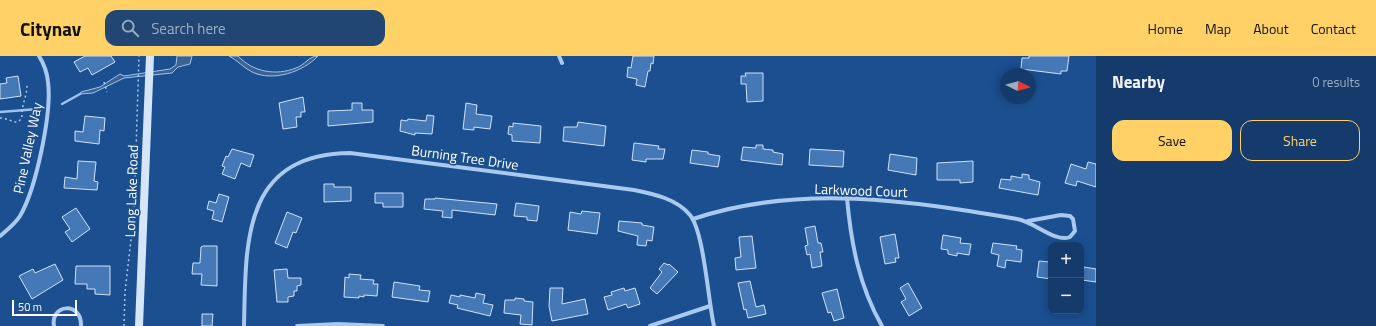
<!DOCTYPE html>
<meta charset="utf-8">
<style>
:root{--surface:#143b6b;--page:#214673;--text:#f1f3f6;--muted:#9dadc1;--line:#33557e;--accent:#ffd166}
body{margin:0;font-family:"Titillium Web",sans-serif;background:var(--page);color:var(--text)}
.controls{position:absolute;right:12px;bottom:12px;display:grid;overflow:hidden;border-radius:8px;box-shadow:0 2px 10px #0003}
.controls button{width:36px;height:36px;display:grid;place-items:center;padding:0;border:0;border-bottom:1px solid var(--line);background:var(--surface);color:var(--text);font:20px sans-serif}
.compass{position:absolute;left:1000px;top:12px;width:36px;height:36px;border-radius:50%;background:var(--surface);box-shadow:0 2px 10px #0003;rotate:95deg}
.scale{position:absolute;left:12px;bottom:10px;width:65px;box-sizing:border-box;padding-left:4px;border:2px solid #fff;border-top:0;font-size:11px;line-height:14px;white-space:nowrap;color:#fff;-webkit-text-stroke:3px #1b4f8f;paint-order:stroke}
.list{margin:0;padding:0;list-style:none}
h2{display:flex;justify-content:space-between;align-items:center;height:52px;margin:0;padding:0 16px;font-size:17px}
h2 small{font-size:13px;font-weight:400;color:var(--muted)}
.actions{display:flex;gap:8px;padding:12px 16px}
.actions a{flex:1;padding:9px 0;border:1px solid var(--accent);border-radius:12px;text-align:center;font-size:14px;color:var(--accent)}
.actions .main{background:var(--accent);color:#111}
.icon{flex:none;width:22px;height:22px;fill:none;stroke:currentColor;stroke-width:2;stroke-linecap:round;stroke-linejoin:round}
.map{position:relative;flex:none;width:1096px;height:270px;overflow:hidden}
header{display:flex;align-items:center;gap:24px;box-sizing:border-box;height:56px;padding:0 20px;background:var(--accent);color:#111}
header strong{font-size:19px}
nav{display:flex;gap:22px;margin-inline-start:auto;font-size:14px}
.search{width:280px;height:36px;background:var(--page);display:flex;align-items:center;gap:10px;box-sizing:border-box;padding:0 14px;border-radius:12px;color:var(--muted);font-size:15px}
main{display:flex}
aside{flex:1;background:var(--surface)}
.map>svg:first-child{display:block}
.water{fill:#3c6290;stroke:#9cc4f0}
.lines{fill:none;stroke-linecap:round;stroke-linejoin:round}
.stream{stroke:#9cc4f0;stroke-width:2.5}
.building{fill:#4478b7;stroke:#cfe3fa}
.path{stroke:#a9c9ee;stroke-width:1.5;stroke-dasharray:2 3;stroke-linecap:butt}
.street{stroke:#a9c9ee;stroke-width:4}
.secondary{stroke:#d6e6fa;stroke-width:8}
.labels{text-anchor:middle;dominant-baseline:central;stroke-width:3;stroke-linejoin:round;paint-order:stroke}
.street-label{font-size:14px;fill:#fff;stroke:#1b4f8f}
</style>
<header>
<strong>Citynav</strong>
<div class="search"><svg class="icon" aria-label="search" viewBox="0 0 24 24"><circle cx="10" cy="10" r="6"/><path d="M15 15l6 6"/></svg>Search here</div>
<nav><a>Home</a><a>Map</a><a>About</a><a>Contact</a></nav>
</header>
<main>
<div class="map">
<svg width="1096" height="270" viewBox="0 0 1096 270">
<rect width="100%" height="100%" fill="#1b4f8f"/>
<g class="water">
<path d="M 177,0 L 192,0 L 190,8 L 178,11 L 172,17 L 124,22 L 93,37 L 80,38 L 81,36 L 100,31 L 120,18 L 124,20 L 170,13 L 176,9 Z"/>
<path d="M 229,0 L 238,0 C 253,16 276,20 296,12 C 305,9 309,0 318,0 C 303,16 273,26 252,16 C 244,12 237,4 229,0 Z"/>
</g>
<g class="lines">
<g class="stream">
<path d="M 62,48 L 80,38"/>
<path d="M 0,56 L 38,53"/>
</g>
</g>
<g class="building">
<path d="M 85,0 L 111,0 L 115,6 L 92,19 L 88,12 L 80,16 L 74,6 Z"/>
<path d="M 633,0 L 654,0 L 653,8 L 651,7 L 650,15 L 648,15 L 645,31 L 636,29 L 637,23 L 627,21 L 628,11 L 631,12 Z"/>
<path d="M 1029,0 L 1069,0 L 1067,15 L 1061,15 L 1061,18 L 1021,13 L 1022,2 L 1029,2 Z"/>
<path d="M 745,17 L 763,17 L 763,45 L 747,46 L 746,28 L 741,28 L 741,20 L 746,20 Z"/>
<path d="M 18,20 L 21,40 L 0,43 L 0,28 L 7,27 L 6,22 Z"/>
<path d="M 303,41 L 305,56 L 301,56 L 301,61 L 296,61 L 297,71 L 283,73 L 279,47 Z"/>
<path d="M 352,47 L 362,47 L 362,54 L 373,54 L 373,66 L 328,70 L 328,55 L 352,54 Z"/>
<path d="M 466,47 L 477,49 L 476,58 L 492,60 L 490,73 L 474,71 L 474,74 L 463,73 Z"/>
<path d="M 427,59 L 434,60 L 432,78 L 415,77 L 415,79 L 400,75 L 401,64 L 407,65 L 408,63 L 426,65 Z"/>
<path d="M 85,60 L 105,62 L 104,75 L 100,74 L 99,88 L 75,85 L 75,75 L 83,76 Z"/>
<path d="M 578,66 L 606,70 L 604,90 L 563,85 L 564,71 L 577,71 Z"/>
<path d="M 513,67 L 541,70 L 540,87 L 512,85 L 512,79 L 508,78 L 509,70 L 513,71 Z"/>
<path d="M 634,87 L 659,90 L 658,93 L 665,93 L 663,103 L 646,103 L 646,106 L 632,104 Z"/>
<path d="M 756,89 L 763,89 L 763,93 L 773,94 L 773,96 L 783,98 L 782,109 L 741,104 L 743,91 L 756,92 Z"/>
<path d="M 232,93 L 254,99 L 250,111 L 241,107 L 235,123 L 222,118 L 225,111 L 222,110 L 226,100 L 228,101 Z"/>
<path d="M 810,93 L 844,95 L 843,111 L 809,109 Z"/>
<path d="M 692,94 L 708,96 L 708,98 L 720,100 L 718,111 L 690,107 Z"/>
<path d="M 890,98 L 917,102 L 916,119 L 888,114 Z"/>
<path d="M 78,105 L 96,106 L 94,125 L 98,126 L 97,134 L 64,132 L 65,121 L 77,123 Z"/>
<path d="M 973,105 L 973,126 L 960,127 L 960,124 L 937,124 L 937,107 Z"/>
<path d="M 1088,106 L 1096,108 L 1096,131 L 1077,125 L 1076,130 L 1065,127 L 1071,108 L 1086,113 Z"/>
<path d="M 1022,118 L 1029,119 L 1029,123 L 1040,126 L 1038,139 L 999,132 L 1001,123 L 1011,124 L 1011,120 L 1022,122 Z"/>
<path d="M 324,128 L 334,128 L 334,131 L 351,131 L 351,145 L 324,146 Z"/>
<path d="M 375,137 L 403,137 L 403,151 L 383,151 L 383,147 L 375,147 Z"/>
<path d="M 219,138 L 229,141 L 222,166 L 212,163 L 214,155 L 207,153 L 209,145 L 216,147 Z"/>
<path d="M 435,142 L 497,148 L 495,159 L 452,154 L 452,162 L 442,161 L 443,155 L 424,153 L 425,143 L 435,143 Z"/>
<path d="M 516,147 L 539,150 L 537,165 L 527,164 L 527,161 L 514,160 Z"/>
<path d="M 76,152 L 90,173 L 72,186 L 65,176 L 70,173 L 62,161 Z"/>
<path d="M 582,155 L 600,157 L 597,178 L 568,174 L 570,156 L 581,158 Z"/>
<path d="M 287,156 L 302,162 L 296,177 L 293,176 L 287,192 L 275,187 Z"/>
<path d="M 619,165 L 642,167 L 642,169 L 654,171 L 652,185 L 647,184 L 646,190 L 637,189 L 638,180 L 618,175 Z"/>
<path d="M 815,170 L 818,187 L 821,187 L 823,196 L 820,196 L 822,210 L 812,212 L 810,198 L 807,199 L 805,190 L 808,189 L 805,172 Z"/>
<path d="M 895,178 L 899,202 L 895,202 L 896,206 L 885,208 L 880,181 Z"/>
<path d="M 943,179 L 961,182 L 960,187 L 971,188 L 969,199 L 957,197 L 957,200 L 948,198 L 948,194 L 941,193 Z"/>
<path d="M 752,180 L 756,212 L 736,214 L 735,202 L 741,201 L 739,181 Z"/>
<path d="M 993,187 L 1017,190 L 1016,193 L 1022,194 L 1021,206 L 1006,204 L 1005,212 L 997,210 L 999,199 L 991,197 Z"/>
<path d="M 203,190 L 217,190 L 217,230 L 201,229 L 202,218 L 192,218 L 193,207 L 200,207 L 201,191 Z"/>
<path d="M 1039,205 L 1050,206 L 1051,223 L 1037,221 Z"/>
<path d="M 664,207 L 668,209 L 669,208 L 678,216 L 657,238 L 650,232 L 662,216 L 659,213 Z"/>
<path d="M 55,208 L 63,224 L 32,243 L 19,220 L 33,213 L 35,217 Z"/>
<path d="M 76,210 L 110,210 L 110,239 L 95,238 L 95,233 L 87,233 L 87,228 L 75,228 Z"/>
<path d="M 1084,211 L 1096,213 L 1096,226 L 1082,224 Z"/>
<path d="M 287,213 L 288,222 L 301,222 L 301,229 L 297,230 L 297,235 L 294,235 L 294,240 L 288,241 L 288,246 L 277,246 L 274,214 Z"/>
<path d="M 349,218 L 361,219 L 360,223 L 374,224 L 373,228 L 378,228 L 377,240 L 364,239 L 364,241 L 359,240 L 359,242 L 344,241 L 345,221 L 349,222 Z"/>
<path d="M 750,225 L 756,251 L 764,249 L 766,258 L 748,262 L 746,253 L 744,254 L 738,227 Z"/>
<path d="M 394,226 L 420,230 L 419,234 L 430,235 L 428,246 L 392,241 Z"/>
<path d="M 908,227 L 922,252 L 909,260 L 901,246 L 906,243 L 900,232 Z"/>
<path d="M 550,232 L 563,232 L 562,248 L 585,243 L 588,258 L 552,265 L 549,250 Z"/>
<path d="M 624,232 L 625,235 L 635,232 L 640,248 L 628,252 L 626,248 L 608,254 L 604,241 L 612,239 L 611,236 Z"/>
<path d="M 837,233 L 844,262 L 834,265 L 831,256 L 828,257 L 822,237 Z"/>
<path d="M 476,237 L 485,239 L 483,247 L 493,249 L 490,260 L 457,252 L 458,249 L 449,247 L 451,239 L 460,241 L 460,239 L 475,242 Z"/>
<path d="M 515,242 L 524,243 L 524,245 L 533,246 L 532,269 L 520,268 L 521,259 L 504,257 L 505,244 L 515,244 Z"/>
<path d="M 202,258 L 213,258 L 212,270 L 202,270 Z"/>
</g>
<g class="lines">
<g class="path">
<path d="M 104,26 L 107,36"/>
<path d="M 0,62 C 7,62 11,66 18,66 L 22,62 C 21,49 27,41 27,29"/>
<path d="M 124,270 L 125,236 L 134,157 L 139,0"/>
</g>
<g class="street">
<path d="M 559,0 L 562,7"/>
<path d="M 847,142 C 851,187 859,230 882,270"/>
<path d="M 693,163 C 800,127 910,145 1017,163 C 1035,166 1055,187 1070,181 L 1075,175 L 1073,163 L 1070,160 L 1061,159 L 1028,165"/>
<path d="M 0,180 C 7,174 15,168 20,160 C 36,133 52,57 48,26 C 47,16 44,8 39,0"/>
<path d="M 54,270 C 50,248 82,245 81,270"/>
<path d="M 244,270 C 246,189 241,98 350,97 L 634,134 C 654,138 677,143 690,159 C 704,176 708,244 714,270"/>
<path d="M 297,270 L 338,268 L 383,270"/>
<path d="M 650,270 L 710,250"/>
</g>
<path class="secondary" d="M 139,270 L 150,0"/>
</g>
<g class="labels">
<g class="street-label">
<text transform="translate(27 92) rotate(-78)">Pine Valley Way</text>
<text transform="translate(465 101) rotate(8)">Burning Tree Drive</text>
<text transform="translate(861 134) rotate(2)">Larkwood Court</text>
<text transform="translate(131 135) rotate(-88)">Long Lake Road</text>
</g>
</g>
</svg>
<div class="controls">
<button>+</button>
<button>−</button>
</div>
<svg class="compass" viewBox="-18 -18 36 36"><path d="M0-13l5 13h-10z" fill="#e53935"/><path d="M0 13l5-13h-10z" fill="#9dadc1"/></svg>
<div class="scale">50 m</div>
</div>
<aside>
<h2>Nearby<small>0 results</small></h2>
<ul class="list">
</ul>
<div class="actions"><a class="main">Save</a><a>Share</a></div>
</aside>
</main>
